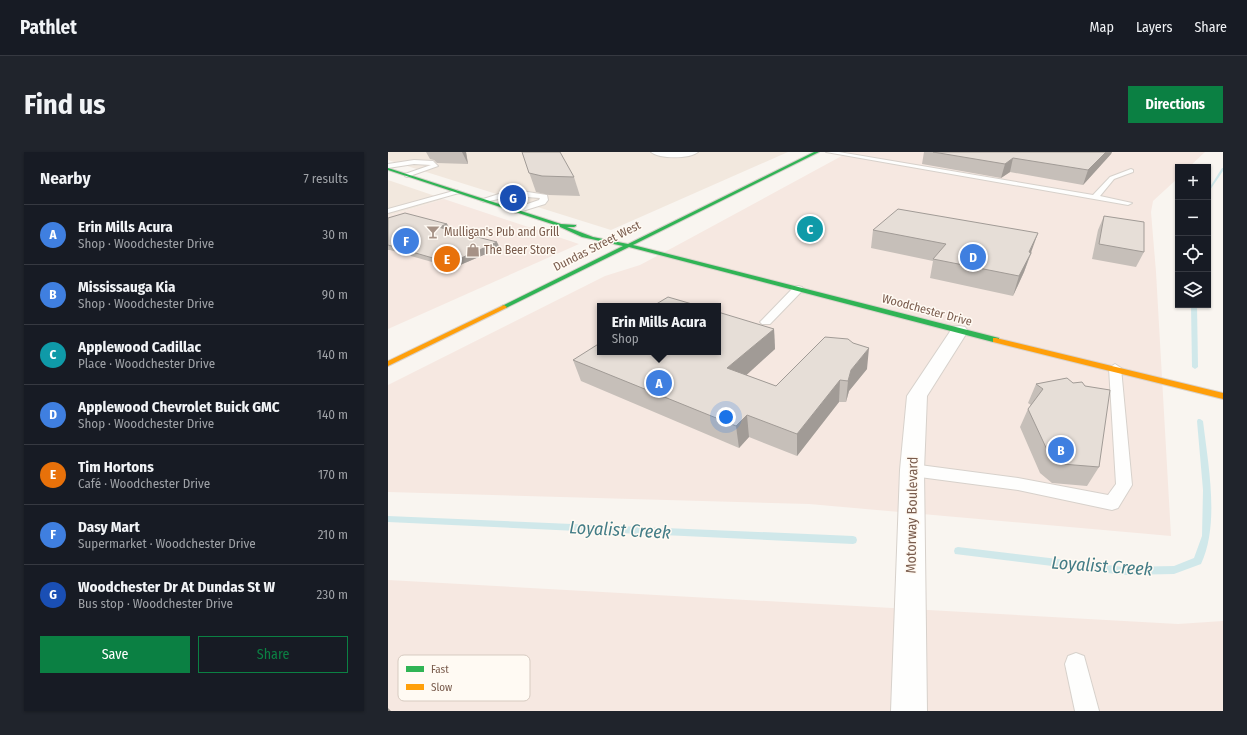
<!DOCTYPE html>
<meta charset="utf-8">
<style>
:root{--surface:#171b24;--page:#20242c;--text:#f1f3f6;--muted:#9ea1a6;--line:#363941;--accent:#0b8043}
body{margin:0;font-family:"Fira Sans Condensed",sans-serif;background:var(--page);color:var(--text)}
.controls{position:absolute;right:12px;top:12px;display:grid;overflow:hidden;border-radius:0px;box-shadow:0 1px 3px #0004}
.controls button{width:36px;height:36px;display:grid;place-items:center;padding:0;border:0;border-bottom:1px solid var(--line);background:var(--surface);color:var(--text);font:20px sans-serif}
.you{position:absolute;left:338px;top:265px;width:14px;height:14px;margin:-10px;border:3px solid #fff;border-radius:50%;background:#1a73e8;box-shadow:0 0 0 6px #1a73e833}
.badge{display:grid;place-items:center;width:26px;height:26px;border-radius:50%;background:var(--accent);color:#fff;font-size:13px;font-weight:700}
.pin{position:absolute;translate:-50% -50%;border:2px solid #fff;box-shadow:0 1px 4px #0006}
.popup{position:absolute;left:209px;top:151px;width:124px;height:52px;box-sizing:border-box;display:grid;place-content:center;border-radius:0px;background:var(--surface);filter:drop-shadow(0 1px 3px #0005);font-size:13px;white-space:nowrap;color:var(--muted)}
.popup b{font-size:15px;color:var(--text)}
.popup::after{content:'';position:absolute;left:50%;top:100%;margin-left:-8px;border:8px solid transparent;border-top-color:var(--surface)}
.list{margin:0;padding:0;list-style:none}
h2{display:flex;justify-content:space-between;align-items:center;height:52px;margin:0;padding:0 16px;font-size:17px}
h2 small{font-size:13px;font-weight:400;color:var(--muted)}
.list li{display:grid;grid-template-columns:26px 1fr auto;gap:12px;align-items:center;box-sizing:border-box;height:60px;padding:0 16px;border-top:1px solid var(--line)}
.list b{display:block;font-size:15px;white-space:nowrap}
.list p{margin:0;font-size:13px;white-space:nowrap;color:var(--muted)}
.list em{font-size:13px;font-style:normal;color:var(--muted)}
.actions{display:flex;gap:8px;padding:12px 16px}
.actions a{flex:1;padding:9px 0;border:1px solid var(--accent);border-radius:0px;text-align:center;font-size:14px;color:var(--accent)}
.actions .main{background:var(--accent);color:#fff}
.icon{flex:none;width:22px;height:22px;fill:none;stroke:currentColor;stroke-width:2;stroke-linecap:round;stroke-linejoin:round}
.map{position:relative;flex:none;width:835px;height:559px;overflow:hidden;border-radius:0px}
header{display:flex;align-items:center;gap:24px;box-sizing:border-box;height:56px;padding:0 20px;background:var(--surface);border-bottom:1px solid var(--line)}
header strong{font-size:19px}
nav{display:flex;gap:22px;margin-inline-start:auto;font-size:14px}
.intro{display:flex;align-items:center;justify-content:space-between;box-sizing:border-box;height:96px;padding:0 24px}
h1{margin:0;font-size:28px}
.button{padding:10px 18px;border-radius:0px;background:var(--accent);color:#fff;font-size:14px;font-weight:700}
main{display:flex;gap:24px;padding:0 24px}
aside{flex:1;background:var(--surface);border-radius:0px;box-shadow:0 1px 3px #0004}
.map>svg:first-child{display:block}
.residential{fill:#f2e8de}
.commercial{fill:#f6e8e1;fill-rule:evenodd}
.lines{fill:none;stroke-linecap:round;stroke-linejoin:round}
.stream{fill:#d0e8ea;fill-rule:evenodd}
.lane-casing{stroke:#d7d1cb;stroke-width:2}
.street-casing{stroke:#d7d1cb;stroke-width:2}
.fast-casing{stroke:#d9d2cb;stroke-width:2}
.slow-casing{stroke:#d9d2cb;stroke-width:2}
.lane{fill:#fefefd;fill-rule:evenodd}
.street{fill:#fefefd;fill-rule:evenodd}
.fast{fill:#30b455;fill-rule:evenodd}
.slow{fill:#ff9f0a;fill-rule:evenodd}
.wall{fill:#c6bfb9}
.shaded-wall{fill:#a19b96}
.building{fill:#e6ded7;stroke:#a19b96}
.labels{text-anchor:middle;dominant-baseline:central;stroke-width:3;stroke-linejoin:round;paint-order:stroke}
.far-poi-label{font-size:12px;fill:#7a5c4d;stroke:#fffaf3;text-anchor:start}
.far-street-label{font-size:12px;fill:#7a5c4d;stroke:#fffaf3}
.street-label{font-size:14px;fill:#7a5c4d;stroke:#fffaf3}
.near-water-label{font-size:18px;font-style:italic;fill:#437c86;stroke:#fffaf3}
.key{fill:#fffaf3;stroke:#d7cbc1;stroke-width:1}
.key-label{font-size:11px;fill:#7a5c4d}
</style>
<header>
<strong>Pathlet</strong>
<nav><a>Map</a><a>Layers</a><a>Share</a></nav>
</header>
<div class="intro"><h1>Find us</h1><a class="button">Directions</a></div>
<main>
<aside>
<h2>Nearby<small>7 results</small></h2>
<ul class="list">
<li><span class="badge" style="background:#3f7fe0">A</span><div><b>Erin Mills Acura</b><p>Shop · Woodchester Drive</p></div><em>30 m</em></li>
<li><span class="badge" style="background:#3f7fe0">B</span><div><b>Mississauga Kia</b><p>Shop · Woodchester Drive</p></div><em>90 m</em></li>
<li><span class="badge" style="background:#0f9aa8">C</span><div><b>Applewood Cadillac</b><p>Place · Woodchester Drive</p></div><em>140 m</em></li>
<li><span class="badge" style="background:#3f7fe0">D</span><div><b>Applewood Chevrolet Buick GMC</b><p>Shop · Woodchester Drive</p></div><em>140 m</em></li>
<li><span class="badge" style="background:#e8710a">E</span><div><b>Tim Hortons</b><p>Café · Woodchester Drive</p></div><em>170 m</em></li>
<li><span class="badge" style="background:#3f7fe0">F</span><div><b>Dasy Mart</b><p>Supermarket · Woodchester Drive</p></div><em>210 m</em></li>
<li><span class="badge" style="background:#1a4fb4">G</span><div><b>Woodchester Dr At Dundas St W</b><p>Bus stop · Woodchester Drive</p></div><em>230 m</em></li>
</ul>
<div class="actions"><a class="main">Save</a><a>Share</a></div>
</aside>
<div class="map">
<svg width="835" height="559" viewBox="0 0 835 559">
<rect width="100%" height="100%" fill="#f9f5f0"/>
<g class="residential">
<path d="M 0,0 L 400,0 L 223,78 L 0,8 Z"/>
<path d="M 0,28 L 56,47 L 0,64 Z"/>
</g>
<g class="commercial">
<path d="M 461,0 L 817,0 L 801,15 L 790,15 L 790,26 L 765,49 L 763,60 L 768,120 L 783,384 L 421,352 L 0,340 L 0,233 L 217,124 L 252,113 L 286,95 ZM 212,154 L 330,154 L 330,200 L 212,200 Z"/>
<path d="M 56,47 L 191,92 L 0,177 L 0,64 Z"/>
<path d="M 0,428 L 790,472 L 835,469 L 835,559 L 0,559 Z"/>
</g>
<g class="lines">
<g class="stream">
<path d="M 834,16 L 835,16 L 835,19 L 820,41 L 820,38 Z"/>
<path d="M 803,153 L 809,153 L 810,215 L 807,217 L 804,215 Z"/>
<path d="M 810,267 L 812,267 L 815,269 C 820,312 832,372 813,412 L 786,422 L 736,423 L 567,402 L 566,399 L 567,396 L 570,395 L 736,415 L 786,414 L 806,406 L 814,384 L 815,338 L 809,269 Z"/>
<path d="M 0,364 L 465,384 L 468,385 L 469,388 L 468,391 L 465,392 L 0,370 Z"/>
</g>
<g class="lane-casing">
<g id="lane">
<path d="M 438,0 L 451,0 L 705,43 L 722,25 L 743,17 L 745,18 L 745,20 L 726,27 L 712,44 L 744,51 L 740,53 Z"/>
<path d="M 26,8 L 45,9 L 50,14 L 19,25 L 17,24 L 17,22 L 43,13 L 26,12 L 0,16 L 0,12 Z"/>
<path d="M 69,38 L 72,40 L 71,41 L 0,61 L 0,57 Z"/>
<path d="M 133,39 L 159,43 L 160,48 L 157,52 L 128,61 L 124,59 L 125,57 L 151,48 L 152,46 L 126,44 L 96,50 L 92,48 L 111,42 Z"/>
<path d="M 410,134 L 414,135 L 415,137 L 414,139 L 382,172 L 374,172 L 372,170 L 374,168 L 406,135 Z"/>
<path d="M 727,212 L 733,216 L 744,333 L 730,356 L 724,358 L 630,338 L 524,324 L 518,322 L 516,318 L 518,314 L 524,312 L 630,326 L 720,343 L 728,332 L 721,216 Z"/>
<path d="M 688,501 L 696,504 L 711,559 L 687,559 L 677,512 L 680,504 Z"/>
</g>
</g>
<g class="street-casing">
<g id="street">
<path d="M 263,0 L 310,0 C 302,7 271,7 263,0 Z"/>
<path d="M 571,174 L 577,175 L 580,179 L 539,244 L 536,318 L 539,559 L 503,559 L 512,318 L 519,244 L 565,175 Z"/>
</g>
</g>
<g class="fast-casing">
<path id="fast" d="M 426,0 L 431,0 L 245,93 L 611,186 L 611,190 L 605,190 L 241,95 L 118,156 L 114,156 L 114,154 L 235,94 L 194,85 L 170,74 L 0,18 L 0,16 L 173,72 L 188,73 L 188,74 L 186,75 L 179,75 L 205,85 L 240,92 Z"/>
</g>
<g class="slow-casing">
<g id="slow">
<path d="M 116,153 L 119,155 L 118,156 L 0,214 L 0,209 Z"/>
<path d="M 605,186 L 608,186 L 835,241 L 835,247 L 605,190 Z"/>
</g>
</g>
<use href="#lane" class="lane"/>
<use href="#street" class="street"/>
<use href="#fast" class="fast"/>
<use href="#slow" class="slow"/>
</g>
<g class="wall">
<path d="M 38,0 L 78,0 L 80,12 L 49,11 L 46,8 L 42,7 Z"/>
<path d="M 134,0 L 186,25 L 192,44 L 161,43 L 148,40 Z"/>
<path d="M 536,0 L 724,0 L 723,2 L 695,33 L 622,20 L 613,26 L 534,12 Z"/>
<path d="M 716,64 L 756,100 L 748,115 L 704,107 L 710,78 Z"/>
<path d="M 0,66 L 59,72 L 62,77 L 60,78 L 112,96 L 65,116 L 2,98 L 0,98 Z"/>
<path d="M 485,78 L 644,100 L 641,107 L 636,120 L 625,144 L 542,126 L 545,109 L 483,96 Z"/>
<path d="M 386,177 L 387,197 L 358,223 L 388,234 L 479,217 L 461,239 L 458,250 L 451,250 L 409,304 L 361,285 L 351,296 L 193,229 L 185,208 Z"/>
<path d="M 679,226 L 711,315 L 699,334 L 664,331 L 652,321 L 632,275 L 640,257 L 643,253 L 640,251 L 648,232 Z"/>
</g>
<g class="shaded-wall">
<path d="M 74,0 L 78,0 L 80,12 Z"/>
<path d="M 718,0 L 724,0 L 723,2 L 695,33 L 700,18 Z"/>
<path d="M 625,6 L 622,20 L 613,26 L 617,12 Z"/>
<path d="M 59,72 L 62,77 L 53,81 L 50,75 Z"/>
<path d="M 650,81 L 636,120 L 625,144 L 631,124 L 641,100 Z"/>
<path d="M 109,90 L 112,96 L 65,116 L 62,111 Z"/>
<path d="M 386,177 L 387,197 L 342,238 L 339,216 Z"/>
<path d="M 481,196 L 479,217 L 461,239 L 458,250 L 460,229 L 463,218 Z"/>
<path d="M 452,228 L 451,250 L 409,304 L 409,282 Z"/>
<path d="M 359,263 L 361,285 L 351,296 L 348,274 Z"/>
<path d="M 0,556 L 3,559 L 0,559 Z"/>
</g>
<g class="building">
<path d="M 134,0 L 172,0 L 186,25 L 154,24 L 141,21 Z"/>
<path d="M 545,0 L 718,0 L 700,18 L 625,6 L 617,12 Z"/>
<path d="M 510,57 L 650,81 L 641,100 L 643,101 L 631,124 L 545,107 L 558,92 L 485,78 Z"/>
<path d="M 17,61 L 59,72 L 50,75 L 109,90 L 62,111 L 0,93 L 0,66 Z"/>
<path d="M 716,64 L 756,70 L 756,100 L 711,92 Z"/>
<path d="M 280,145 L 311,154 L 265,154 Z"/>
<path d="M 330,160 L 386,177 L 339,216 L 388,234 L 437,185 L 460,187 L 465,191 L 481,196 L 463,218 L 460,229 L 452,228 L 409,282 L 359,263 L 348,274 L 185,208 L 212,191 L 212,200 L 330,200 Z"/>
<path d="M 679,226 L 685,231 L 694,230 L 697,234 L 722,238 L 711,315 L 674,312 L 661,302 L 640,257 L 655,237 L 648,232 Z"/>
</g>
<defs>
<g id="bar-bare" transform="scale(1.08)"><path d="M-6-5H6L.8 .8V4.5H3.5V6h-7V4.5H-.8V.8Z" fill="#a69286" stroke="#fffaf3" stroke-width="2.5" paint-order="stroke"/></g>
<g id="shop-bare" transform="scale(1.08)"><path d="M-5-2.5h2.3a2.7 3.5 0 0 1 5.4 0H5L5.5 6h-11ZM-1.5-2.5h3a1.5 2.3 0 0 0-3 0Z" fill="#a69286" stroke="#fffaf3" stroke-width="2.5" paint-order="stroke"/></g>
</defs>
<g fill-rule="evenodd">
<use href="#bar-bare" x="45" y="80"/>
<use href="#shop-bare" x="85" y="98"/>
</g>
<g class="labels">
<g class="far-poi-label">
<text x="56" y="80">Mulligan's Pub and Grill</text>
<text x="96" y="98">The Beer Store</text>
</g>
<g class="far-street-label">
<text transform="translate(209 94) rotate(-27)">Dundas Street West</text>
<text transform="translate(539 158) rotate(15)">Woodchester Drive</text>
</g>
<g class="street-label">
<text transform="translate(524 363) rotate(-89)">Motorway Boulevard</text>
</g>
<g class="near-water-label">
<text transform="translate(232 378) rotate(3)">Loyalist Creek</text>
<text transform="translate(714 414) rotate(4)">Loyalist Creek</text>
</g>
</g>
<rect x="10" y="503" width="132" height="46" rx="6" class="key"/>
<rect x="18" y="514" width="18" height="6" fill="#30b455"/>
<rect x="18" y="532" width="18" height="6" fill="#ff9f0a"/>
<g class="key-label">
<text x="43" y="521">Fast</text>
<text x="43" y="539">Slow</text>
</g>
</svg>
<div class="controls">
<button>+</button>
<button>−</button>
<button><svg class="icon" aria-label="locate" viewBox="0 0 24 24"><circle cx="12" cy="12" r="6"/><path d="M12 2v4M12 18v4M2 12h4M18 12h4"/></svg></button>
<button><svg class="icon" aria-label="layers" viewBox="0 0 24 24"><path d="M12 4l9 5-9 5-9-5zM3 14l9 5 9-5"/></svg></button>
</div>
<div class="you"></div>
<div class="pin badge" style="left:271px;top:231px;background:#3f7fe0">A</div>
<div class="popup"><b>Erin Mills Acura</b>Shop</div>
<div class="pin badge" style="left:673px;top:298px;background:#3f7fe0">B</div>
<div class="pin badge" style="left:422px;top:77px;background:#0f9aa8">C</div>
<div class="pin badge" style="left:585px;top:105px;background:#3f7fe0">D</div>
<div class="pin badge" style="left:59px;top:107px;background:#e8710a">E</div>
<div class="pin badge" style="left:18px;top:89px;background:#3f7fe0">F</div>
<div class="pin badge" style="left:125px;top:46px;background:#1a4fb4">G</div>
</div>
</main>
